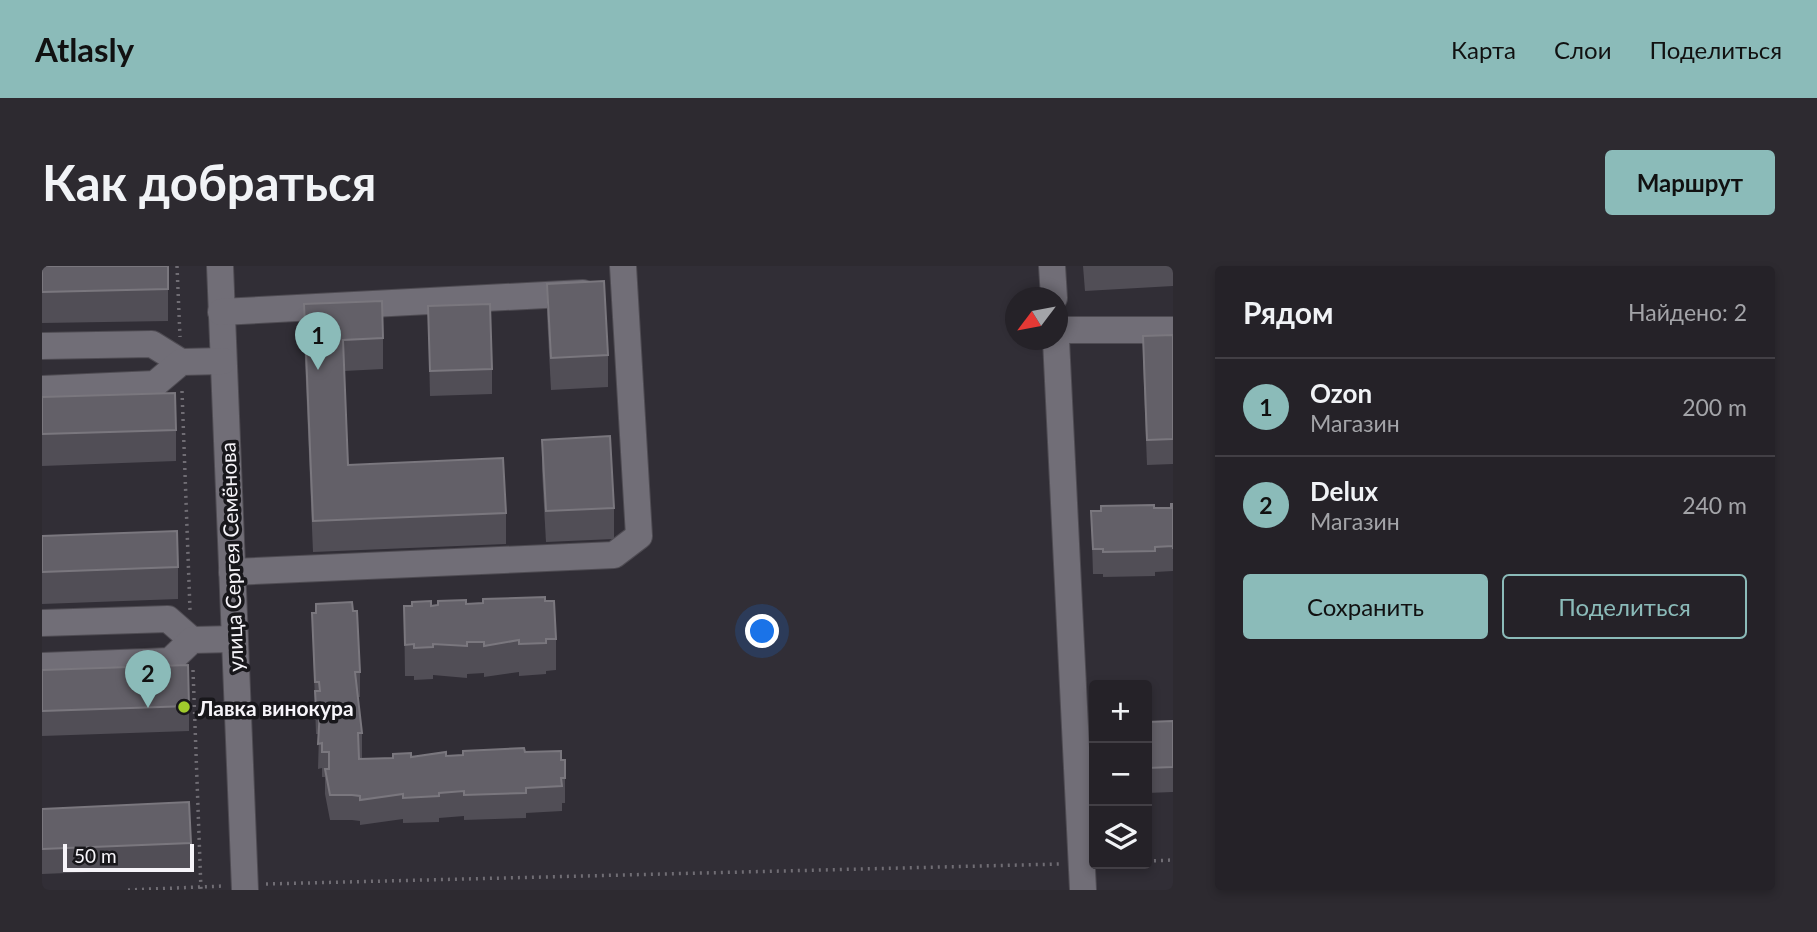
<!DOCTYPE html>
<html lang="ru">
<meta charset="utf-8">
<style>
:root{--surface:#252228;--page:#2d2a30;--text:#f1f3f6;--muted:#a3a4a8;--line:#423f45;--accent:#8bbbb9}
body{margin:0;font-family:Lato,sans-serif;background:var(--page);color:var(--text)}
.controls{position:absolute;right:21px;bottom:21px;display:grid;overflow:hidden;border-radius:7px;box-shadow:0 4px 10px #0003}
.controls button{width:63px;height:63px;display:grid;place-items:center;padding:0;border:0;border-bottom:2px solid var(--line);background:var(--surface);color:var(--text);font:35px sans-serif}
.compass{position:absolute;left:963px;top:21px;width:63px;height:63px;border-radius:50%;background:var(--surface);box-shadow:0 4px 10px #0003;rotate:238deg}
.scale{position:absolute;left:21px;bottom:18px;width:131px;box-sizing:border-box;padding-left:7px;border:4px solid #f6f4f9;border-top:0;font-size:19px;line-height:24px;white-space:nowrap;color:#f6f4f9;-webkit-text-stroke:5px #18171b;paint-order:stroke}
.you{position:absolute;left:721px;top:366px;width:24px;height:24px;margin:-18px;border:5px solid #fff;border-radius:50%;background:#1a73e8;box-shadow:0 0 0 10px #1a73e833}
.badge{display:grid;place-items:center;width:46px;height:46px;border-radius:50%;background:var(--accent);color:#111;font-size:23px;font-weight:700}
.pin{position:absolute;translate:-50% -58px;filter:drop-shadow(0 2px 4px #0008)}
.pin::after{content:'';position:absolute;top:37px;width:24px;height:21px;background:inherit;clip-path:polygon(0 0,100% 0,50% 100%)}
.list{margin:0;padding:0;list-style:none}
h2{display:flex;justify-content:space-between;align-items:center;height:91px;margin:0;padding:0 28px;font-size:30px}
h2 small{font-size:23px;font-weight:400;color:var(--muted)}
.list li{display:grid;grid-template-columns:46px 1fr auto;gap:21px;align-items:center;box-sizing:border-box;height:98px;padding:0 28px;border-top:2px solid var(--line)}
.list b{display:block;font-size:26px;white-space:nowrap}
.list p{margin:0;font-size:23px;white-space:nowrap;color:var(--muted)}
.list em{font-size:23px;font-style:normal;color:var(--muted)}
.actions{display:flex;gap:14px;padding:21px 28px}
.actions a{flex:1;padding:16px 0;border:2px solid var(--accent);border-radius:7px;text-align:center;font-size:24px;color:var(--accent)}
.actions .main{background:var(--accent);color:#111}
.icon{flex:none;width:38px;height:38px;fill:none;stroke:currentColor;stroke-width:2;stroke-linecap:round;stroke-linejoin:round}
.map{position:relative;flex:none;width:1131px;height:624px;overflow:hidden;border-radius:7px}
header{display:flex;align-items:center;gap:42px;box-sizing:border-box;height:98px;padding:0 35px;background:var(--accent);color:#111}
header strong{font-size:33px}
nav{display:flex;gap:38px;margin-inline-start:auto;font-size:24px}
.intro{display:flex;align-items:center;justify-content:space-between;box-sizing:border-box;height:168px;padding:0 42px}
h1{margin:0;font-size:49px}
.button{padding:18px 32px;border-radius:7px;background:var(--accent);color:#111;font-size:24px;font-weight:700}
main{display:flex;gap:42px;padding:0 42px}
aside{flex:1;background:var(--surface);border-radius:7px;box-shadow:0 4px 10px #0003}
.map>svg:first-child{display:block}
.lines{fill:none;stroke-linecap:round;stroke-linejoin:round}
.minor-casing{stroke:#4e4b52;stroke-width:28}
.path{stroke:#706d74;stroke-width:3.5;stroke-dasharray:2 5;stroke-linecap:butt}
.minor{stroke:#716e77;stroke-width:26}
.wall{fill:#514e56}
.building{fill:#636068;stroke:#7a777e;stroke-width:2}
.poi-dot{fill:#a0ca2c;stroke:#18171b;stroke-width:2.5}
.labels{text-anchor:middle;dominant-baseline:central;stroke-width:7;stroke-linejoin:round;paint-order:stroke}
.street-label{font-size:21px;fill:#f6f4f9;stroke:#18171b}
.poi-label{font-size:21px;font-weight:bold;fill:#f6f4f9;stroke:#18171b;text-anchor:start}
</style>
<header>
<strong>Atlasly</strong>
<nav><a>Карта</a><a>Слои</a><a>Поделиться</a></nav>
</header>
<div class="intro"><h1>Как добраться</h1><a class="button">Маршрут</a></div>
<main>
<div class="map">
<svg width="1131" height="624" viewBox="0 0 1131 624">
<rect width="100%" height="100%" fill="#312e36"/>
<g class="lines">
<g class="minor-casing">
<g id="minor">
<path d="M 178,0 L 203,624"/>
<path d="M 1010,0 L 1012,32"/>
<path d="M 179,46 L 541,27"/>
<path d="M 1015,64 L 1131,64"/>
<path d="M 1014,74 L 1041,624"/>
<path d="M 0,80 L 110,78 L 139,96"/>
<path d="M 0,123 L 113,118 L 139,96 L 181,95"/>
<path d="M 190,306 L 572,289 L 597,270 L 581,0"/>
<path d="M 0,357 L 126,353 L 150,374"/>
<path d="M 0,400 L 128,395 L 150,374 L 192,373"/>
</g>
</g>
<g class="path">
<path d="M 135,0 L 138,71"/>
<path d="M 140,125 L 148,344"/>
<path d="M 151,404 L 159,624"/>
<path d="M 1105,595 L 1131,594"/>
<path d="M 224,618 L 1018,598"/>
<path d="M 86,624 L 181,620"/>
</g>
<use href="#minor" class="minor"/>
</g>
<g class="wall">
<path d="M 0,0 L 126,0 L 126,55 L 0,57 Z"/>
<path d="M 1041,0 L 1131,0 L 1131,20 L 1043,25 Z"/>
<path d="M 505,18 L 566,89 L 566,121 L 509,124 L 505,49 Z"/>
<path d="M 262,38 L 341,72 L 341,103 L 302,105 L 306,199 L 464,247 L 464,278 L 271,286 L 262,70 Z"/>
<path d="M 386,40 L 450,103 L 450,128 L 388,130 Z"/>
<path d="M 1131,69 L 1131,198 L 1105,199 L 1101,95 L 1101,70 Z"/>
<path d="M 0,131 L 134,164 L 134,195 L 0,200 Z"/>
<path d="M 500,174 L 572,242 L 572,273 L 504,276 L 500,205 Z"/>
<path d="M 1131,238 L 1131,308 L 1131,305 L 1113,306 L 1113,310 L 1061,311 L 1061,308 L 1051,308 L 1049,245 L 1129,242 Z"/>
<path d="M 0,270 L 136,301 L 136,333 L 0,338 Z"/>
<path d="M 503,335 L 514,373 L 514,404 L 504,405 L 504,408 L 477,410 L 477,406 L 442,411 L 442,407 L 425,408 L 425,412 L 391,409 L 391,413 L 372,414 L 372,410 L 363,410 L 362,340 Z"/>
<path d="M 270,347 L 318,406 L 318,431 L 316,431 L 320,467 L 320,492 L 317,492 L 317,493 L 483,486 L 519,494 L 523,512 L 523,537 L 520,537 L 520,545 L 484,547 L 484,552 L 422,554 L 422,550 L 397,552 L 397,556 L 361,557 L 361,553 L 318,559 L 318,555 L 310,554 L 288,554 L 283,528 L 283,511 L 280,511 L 280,502 L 276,503 L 277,468 L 274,468 Z"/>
<path d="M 0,404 L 147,440 L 147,465 L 0,470 Z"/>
<path d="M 1131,455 L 1131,526 L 1105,527 L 1105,456 Z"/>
<path d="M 1049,463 L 1052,463 L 1052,525 L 1051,525 Z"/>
<path d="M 0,543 L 149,577 L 149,602 L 0,608 Z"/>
</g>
<g class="building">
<path d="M 0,0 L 126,0 L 126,23 L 0,26 Z"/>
<path d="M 562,15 L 566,89 L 509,92 L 505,18 Z"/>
<path d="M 340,35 L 341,72 L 301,74 L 306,199 L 461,192 L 464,247 L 271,255 L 262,38 Z"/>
<path d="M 448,38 L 450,103 L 388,105 L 386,40 Z"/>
<path d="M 1131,69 L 1131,173 L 1105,174 L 1101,70 Z"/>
<path d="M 133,127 L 134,164 L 0,168 L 0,131 Z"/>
<path d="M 568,170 L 572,242 L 504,245 L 500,174 Z"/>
<path d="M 1129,238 L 1131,238 L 1131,283 L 1131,280 L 1113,281 L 1113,285 L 1061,286 L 1061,283 L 1051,283 L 1049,245 L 1059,245 L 1059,240 L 1112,239 L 1112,242 L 1129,242 Z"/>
<path d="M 135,265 L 136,301 L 0,306 L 0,270 Z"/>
<path d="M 503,331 L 503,335 L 512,335 L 514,373 L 504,373 L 504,377 L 477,378 L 477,374 L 442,380 L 442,376 L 425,376 L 425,380 L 391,378 L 391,381 L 372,382 L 372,378 L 363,379 L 362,340 L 370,340 L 370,336 L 389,335 L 389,340 L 396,339 L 396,335 L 424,334 L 424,338 L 441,337 L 441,333 Z"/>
<path d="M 310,336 L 311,345 L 315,345 L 318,406 L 313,406 L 320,467 L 316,467 L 317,493 L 351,492 L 351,488 L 369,487 L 369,491 L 404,486 L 404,490 L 421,489 L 421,485 L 482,482 L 483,486 L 519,485 L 519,494 L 523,494 L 523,512 L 519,512 L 520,520 L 484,522 L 484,527 L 422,529 L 422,525 L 397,527 L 397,530 L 361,532 L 361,528 L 318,534 L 318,530 L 310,529 L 288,529 L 283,503 L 287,503 L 287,486 L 280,486 L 280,477 L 276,478 L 278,443 L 274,443 L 273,425 L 278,425 L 277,416 L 273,416 L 270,347 L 274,347 L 274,338 Z"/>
<path d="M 146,399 L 147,440 L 0,445 L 0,404 Z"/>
<path d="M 1131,455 L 1131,501 L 1105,502 L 1105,456 Z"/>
<path d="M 1049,463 L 1052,463 L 1052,500 L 1051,500 Z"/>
<path d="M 147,536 L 149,577 L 0,583 L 0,543 Z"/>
</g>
<circle class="poi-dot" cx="142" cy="441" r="7"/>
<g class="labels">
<g class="street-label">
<text transform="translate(189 291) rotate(-92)">улица Сергея Семёнова</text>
</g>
<g class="poi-label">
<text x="156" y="441">Лавка винокура</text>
</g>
</g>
</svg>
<div class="controls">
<button>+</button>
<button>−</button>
<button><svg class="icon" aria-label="layers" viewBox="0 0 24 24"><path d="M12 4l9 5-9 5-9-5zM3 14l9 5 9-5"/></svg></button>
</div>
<svg class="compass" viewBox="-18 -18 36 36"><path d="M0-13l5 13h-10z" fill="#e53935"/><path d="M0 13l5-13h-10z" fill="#a3a4a8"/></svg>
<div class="scale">50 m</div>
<div class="you"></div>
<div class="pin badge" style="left:276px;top:104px">1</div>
<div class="pin badge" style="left:106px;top:442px">2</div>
</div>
<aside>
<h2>Рядом<small>Найдено: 2</small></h2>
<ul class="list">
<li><span class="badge">1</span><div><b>Ozon</b><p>Магазин</p></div><em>200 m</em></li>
<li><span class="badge">2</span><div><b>Delux</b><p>Магазин</p></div><em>240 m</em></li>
</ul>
<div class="actions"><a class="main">Сохранить</a><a>Поделиться</a></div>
</aside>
</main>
